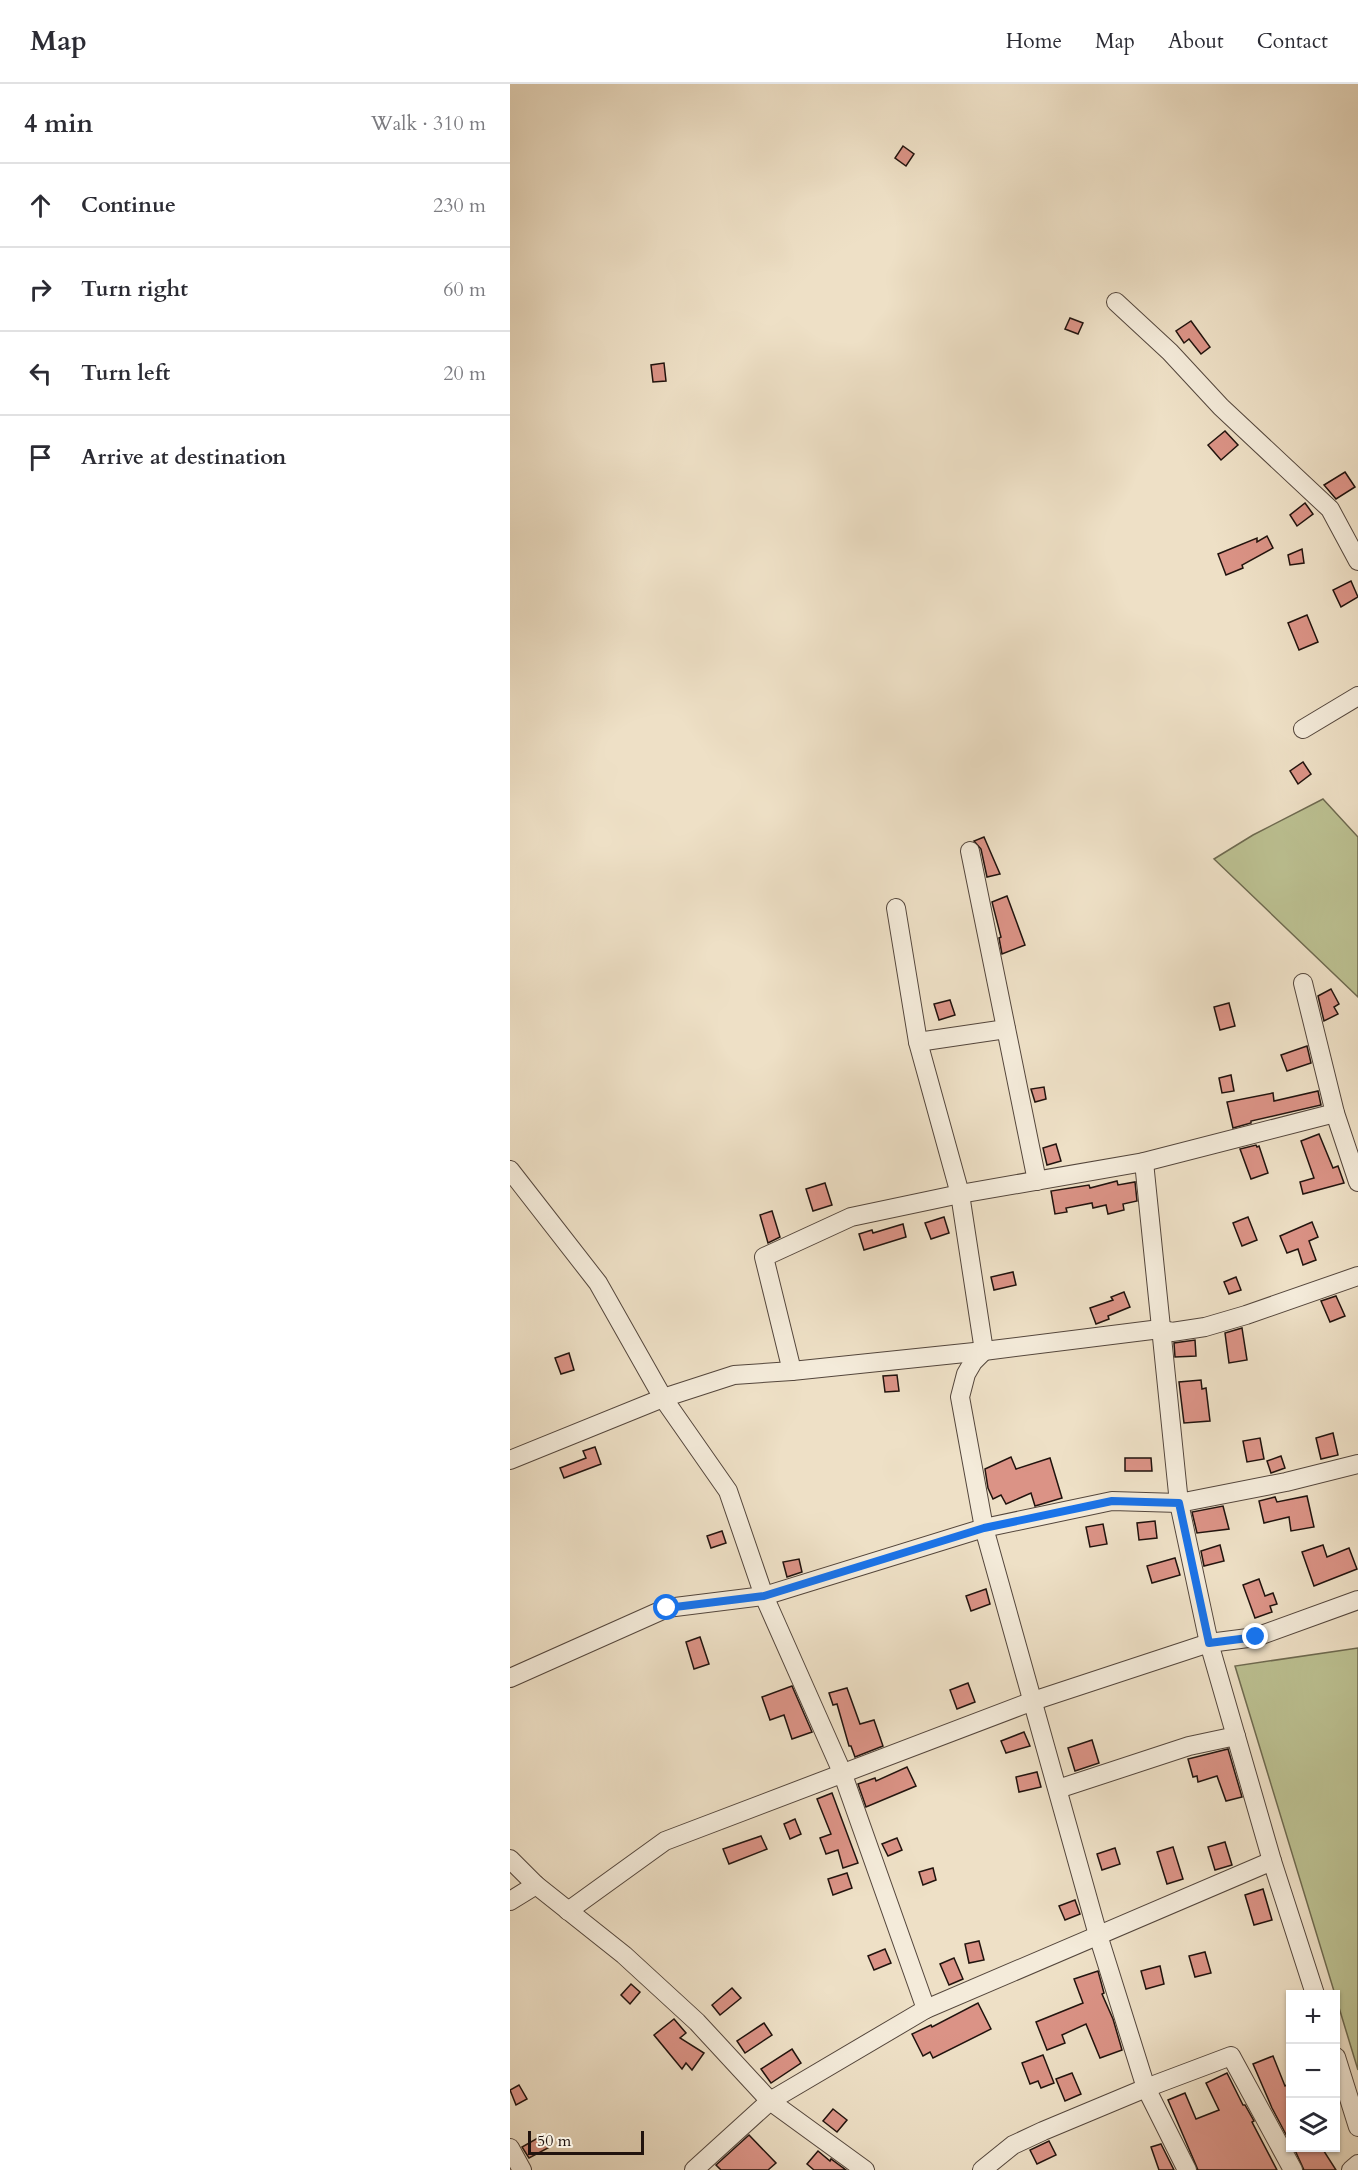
<!DOCTYPE html>
<meta charset="utf-8">
<style>
:root{--surface:#fff;--page:#f7f7f7;--text:#2b2b33;--muted:#7c7c81;--line:#e1e1e2}
body{margin:0;font-family:Cardo,serif;background:var(--page);color:var(--text)}
.controls{position:absolute;right:18px;bottom:18px;display:grid;overflow:hidden;border-radius:0px;box-shadow:0 2px 4px #0004}
.controls button{width:54px;height:54px;display:grid;place-items:center;padding:0;border:0;border-bottom:2px solid var(--line);background:var(--surface);color:var(--text);font:30px sans-serif}
.scale{position:absolute;left:18px;bottom:15px;width:116px;box-sizing:border-box;padding-left:6px;border:3px solid #21130e;border-top:0;font-size:16px;line-height:21px;white-space:nowrap;color:#21130e;-webkit-text-stroke:4px #f4ebda;paint-order:stroke}
.stop{position:absolute;width:18px;height:18px;margin:-14px;border:4px solid #1a73e8;border-radius:50%;background:#fff}
.stop.end{background:#1a73e8;border-color:#fff;box-shadow:0 2px 6px #0008}
.list{margin:0;padding:0;list-style:none}
h2{display:flex;justify-content:space-between;align-items:center;height:78px;margin:0;padding:0 24px;font-size:26px}
h2 small{font-size:20px;font-weight:400;color:var(--muted)}
.list li{display:grid;grid-template-columns:39px 1fr auto;gap:18px;align-items:center;box-sizing:border-box;height:84px;padding:0 24px;border-top:2px solid var(--line)}
.list b{display:block;font-size:22px;white-space:nowrap}
.list em{font-size:20px;font-style:normal;color:var(--muted)}
.icon{flex:none;width:33px;height:33px;fill:none;stroke:currentColor;stroke-width:2;stroke-linecap:round;stroke-linejoin:round}
.map{position:relative;flex:none;width:848px;height:2086px;overflow:hidden}
header{display:flex;align-items:center;gap:36px;box-sizing:border-box;height:84px;padding:0 30px;background:var(--surface);border-bottom:2px solid var(--line)}
header strong{font-size:28px}
nav{display:flex;gap:33px;margin-inline-start:auto;font-size:21px}
main{display:flex}
aside{flex:1;background:var(--surface)}
.map>svg:first-child{display:block}
.green{fill:#bcc192;stroke:#6e6a50;stroke-width:1.5}
.building{fill:#db9386;stroke:#21130e;stroke-width:1.5}
.lines{fill:none;stroke-linecap:round;stroke-linejoin:round}
.street-casing{stroke:#54463c;stroke-width:20}
.street{stroke:#f4ebda;stroke-width:18}
.route{stroke:#1a73e8;stroke-width:8}
</style>
<header>
<strong>Map</strong>
<nav><a>Home</a><a>Map</a><a>About</a><a>Contact</a></nav>
</header>
<main>
<aside>
<h2>4 min<small>Walk · 310 m</small></h2>
<ul class="list">
<li><svg class="icon" aria-label="ahead" viewBox="0 0 24 24"><path d="M12 20V5M6 11l6-6 6 6"/></svg><div><b>Continue</b></div><em>230 m</em></li>
<li><svg class="icon" aria-label="right" viewBox="0 0 24 24"><path d="M7 20v-9h11M14 6l5 5-5 5"/></svg><div><b>Turn right</b></div><em>60 m</em></li>
<li><svg class="icon" aria-label="left" viewBox="0 0 24 24"><path d="M17 20v-9H6M10 6l-5 5 5 5"/></svg><div><b>Turn left</b></div><em>20 m</em></li>
<li><svg class="icon" aria-label="arrive" viewBox="0 0 24 24"><path d="M6 21V4h12l-3 4 3 4H6"/></svg><div><b>Arrive at destination</b></div></li>
</ul>
</aside>
<div class="map">
<svg width="848" height="2086" viewBox="0 0 848 2086">
<rect width="100%" height="100%" fill="#eee0c6"/>
<filter id="stains"><feTurbulence type="fractalNoise" baseFrequency=".00333" numOctaves="4"/><feColorMatrix values="0 0 0 0 .2 0 0 0 0 .09 0 0 0 0 .02 0 0 0 .5 -.17"/></filter>
<radialGradient id="worn" r=".72"><stop offset=".6" stop-color="#630" stop-opacity="0"/><stop offset="1" stop-color="#630" stop-opacity=".3"/></radialGradient>
<g class="green">
<path d="M 813,715 L 848,753 L 848,913 L 704,775 L 743,751 Z"/>
<path d="M 848,1564 L 848,1986 L 725,1582 Z"/>
</g>
<g class="building">
<path d="M 393,62 L 404,70 L 396,82 L 385,74 Z"/>
<path d="M 560,234 L 573,239 L 568,250 L 555,245 Z"/>
<path d="M 681,237 L 700,263 L 691,270 L 679,255 L 674,259 L 666,247 Z"/>
<path d="M 154,279 L 156,297 L 143,298 L 141,281 Z"/>
<path d="M 715,347 L 728,361 L 711,376 L 698,361 Z"/>
<path d="M 835,388 L 845,403 L 826,415 L 814,401 Z"/>
<path d="M 795,419 L 803,430 L 787,442 L 780,431 Z"/>
<path d="M 757,452 L 763,464 L 732,481 L 733,484 L 716,491 L 708,470 L 747,454 L 747,458 Z"/>
<path d="M 792,465 L 794,479 L 780,481 L 778,471 Z"/>
<path d="M 841,497 L 848,513 L 831,523 L 823,506 Z"/>
<path d="M 797,531 L 808,558 L 789,566 L 778,539 Z"/>
<path d="M 793,678 L 801,690 L 788,700 L 780,687 Z"/>
<path d="M 474,753 L 490,790 L 477,793 L 471,765 L 464,757 Z"/>
<path d="M 497,812 L 515,861 L 492,870 L 489,854 L 491,853 L 482,818 Z"/>
<path d="M 821,905 L 829,920 L 824,923 L 828,930 L 814,937 L 808,912 Z"/>
<path d="M 440,916 L 445,931 L 429,936 L 424,920 Z"/>
<path d="M 719,919 L 725,942 L 710,946 L 704,923 Z"/>
<path d="M 797,962 L 801,979 L 777,987 L 771,971 Z"/>
<path d="M 721,991 L 724,1007 L 712,1009 L 709,994 Z"/>
<path d="M 534,1003 L 536,1015 L 525,1018 L 521,1005 Z"/>
<path d="M 808,1007 L 811,1021 L 741,1037 L 741,1039 L 723,1044 L 717,1018 L 763,1009 L 764,1017 Z"/>
<path d="M 809,1050 L 823,1084 L 828,1082 L 834,1099 L 793,1110 L 790,1098 L 804,1094 L 791,1057 Z"/>
<path d="M 546,1060 L 551,1077 L 537,1081 L 533,1064 Z"/>
<path d="M 746,1061 L 747,1063 L 749,1062 L 758,1089 L 741,1095 L 730,1065 Z"/>
<path d="M 607,1097 L 608,1101 L 625,1098 L 627,1117 L 613,1120 L 614,1126 L 598,1130 L 596,1121 L 583,1124 L 582,1119 L 556,1124 L 557,1128 L 545,1130 L 541,1107 L 579,1101 L 580,1104 Z"/>
<path d="M 315,1099 L 322,1121 L 303,1127 L 296,1105 Z"/>
<path d="M 262,1127 L 270,1153 L 258,1159 L 250,1131 Z"/>
<path d="M 434,1133 L 439,1149 L 421,1155 L 415,1139 Z"/>
<path d="M 738,1133 L 747,1156 L 732,1162 L 723,1139 Z"/>
<path d="M 802,1138 L 808,1153 L 799,1157 L 806,1176 L 793,1181 L 788,1165 L 777,1169 L 770,1152 Z"/>
<path d="M 393,1140 L 396,1153 L 354,1166 L 349,1150 L 362,1146 L 363,1149 Z"/>
<path d="M 503,1188 L 506,1201 L 484,1206 L 481,1193 Z"/>
<path d="M 726,1193 L 731,1206 L 719,1210 L 714,1198 Z"/>
<path d="M 614,1208 L 620,1223 L 598,1232 L 599,1235 L 586,1240 L 580,1224 L 603,1216 L 601,1213 Z"/>
<path d="M 826,1212 L 835,1232 L 820,1238 L 811,1217 Z"/>
<path d="M 732,1244 L 737,1276 L 719,1279 L 715,1249 Z"/>
<path d="M 685,1256 L 686,1272 L 665,1273 L 664,1259 Z"/>
<path d="M 59,1269 L 64,1286 L 51,1290 L 45,1274 Z"/>
<path d="M 387,1291 L 389,1307 L 375,1308 L 373,1292 Z"/>
<path d="M 691,1296 L 692,1305 L 696,1304 L 700,1337 L 674,1339 L 669,1298 Z"/>
<path d="M 823,1349 L 828,1371 L 811,1375 L 806,1354 Z"/>
<path d="M 750,1354 L 754,1375 L 737,1378 L 733,1357 Z"/>
<path d="M 85,1363 L 91,1380 L 54,1394 L 50,1384 L 76,1374 L 73,1367 Z"/>
<path d="M 771,1372 L 775,1384 L 761,1389 L 757,1377 Z"/>
<path d="M 501,1373 L 506,1385 L 540,1374 L 552,1414 L 525,1422 L 521,1409 L 496,1420 L 491,1411 L 483,1415 L 478,1404 L 475,1385 Z"/>
<path d="M 615,1374 L 641,1374 L 642,1387 L 615,1387 Z"/>
<path d="M 797,1412 L 804,1443 L 781,1447 L 779,1433 L 754,1439 L 749,1417 L 765,1413 L 767,1418 Z"/>
<path d="M 713,1422 L 719,1445 L 687,1449 L 682,1428 Z"/>
<path d="M 645,1437 L 647,1454 L 629,1456 L 627,1439 Z"/>
<path d="M 593,1440 L 597,1460 L 580,1463 L 576,1443 Z"/>
<path d="M 212,1447 L 216,1459 L 201,1464 L 197,1452 Z"/>
<path d="M 710,1461 L 714,1477 L 694,1482 L 691,1467 Z"/>
<path d="M 813,1461 L 817,1473 L 839,1464 L 847,1485 L 804,1502 L 792,1468 Z"/>
<path d="M 665,1474 L 670,1491 L 642,1499 L 637,1482 Z"/>
<path d="M 289,1475 L 292,1488 L 277,1493 L 273,1478 Z"/>
<path d="M 749,1495 L 755,1512 L 763,1509 L 767,1520 L 760,1522 L 762,1528 L 745,1534 L 733,1501 Z"/>
<path d="M 476,1505 L 480,1520 L 461,1527 L 456,1512 Z"/>
<path d="M 190,1553 L 199,1580 L 184,1585 L 176,1558 Z"/>
<path d="M 458,1599 L 465,1618 L 447,1625 L 440,1606 Z"/>
<path d="M 282,1602 L 302,1648 L 282,1655 L 274,1631 L 260,1636 L 252,1613 Z"/>
<path d="M 337,1604 L 350,1640 L 364,1636 L 373,1662 L 345,1673 L 341,1662 L 339,1662 L 327,1620 L 323,1621 L 319,1609 Z"/>
<path d="M 514,1648 L 520,1662 L 496,1669 L 491,1657 Z"/>
<path d="M 582,1656 L 589,1679 L 565,1687 L 558,1664 Z"/>
<path d="M 718,1665 L 732,1713 L 716,1717 L 707,1692 L 688,1698 L 687,1692 L 683,1693 L 678,1675 Z"/>
<path d="M 397,1683 L 406,1702 L 356,1723 L 348,1700 L 365,1694 L 366,1697 Z"/>
<path d="M 527,1688 L 531,1703 L 509,1708 L 506,1693 Z"/>
<path d="M 322,1709 L 348,1779 L 333,1784 L 328,1766 L 316,1770 L 310,1754 L 321,1750 L 307,1715 Z"/>
<path d="M 285,1735 L 291,1750 L 280,1755 L 274,1740 Z"/>
<path d="M 251,1752 L 257,1765 L 219,1780 L 213,1765 Z"/>
<path d="M 387,1754 L 392,1766 L 378,1772 L 372,1760 Z"/>
<path d="M 715,1758 L 722,1781 L 705,1786 L 698,1763 Z"/>
<path d="M 663,1763 L 673,1795 L 657,1800 L 647,1768 Z"/>
<path d="M 605,1764 L 610,1780 L 592,1786 L 587,1770 Z"/>
<path d="M 423,1784 L 426,1796 L 413,1801 L 409,1788 Z"/>
<path d="M 337,1789 L 342,1804 L 323,1811 L 318,1795 Z"/>
<path d="M 753,1805 L 762,1836 L 744,1841 L 735,1811 Z"/>
<path d="M 565,1816 L 570,1830 L 555,1836 L 549,1822 Z"/>
<path d="M 469,1857 L 474,1876 L 459,1879 L 455,1860 Z"/>
<path d="M 375,1865 L 381,1879 L 364,1886 L 358,1872 Z"/>
<path d="M 695,1868 L 701,1889 L 685,1893 L 679,1872 Z"/>
<path d="M 444,1874 L 453,1895 L 439,1901 L 430,1880 Z"/>
<path d="M 650,1882 L 654,1900 L 636,1905 L 631,1887 Z"/>
<path d="M 588,1887 L 594,1909 L 592,1910 L 603,1935 L 612,1966 L 590,1974 L 576,1940 L 552,1951 L 555,1959 L 537,1966 L 526,1938 L 573,1919 L 564,1895 Z"/>
<path d="M 121,1900 L 130,1908 L 120,1920 L 111,1911 Z"/>
<path d="M 222,1904 L 231,1914 L 210,1931 L 202,1921 Z"/>
<path d="M 468,1919 L 481,1945 L 423,1974 L 420,1968 L 413,1972 L 402,1950 L 421,1941 L 422,1943 Z"/>
<path d="M 164,1935 L 176,1949 L 170,1954 L 194,1969 L 182,1986 L 176,1979 L 172,1985 L 144,1951 Z"/>
<path d="M 254,1939 L 262,1951 L 235,1969 L 227,1957 Z"/>
<path d="M 282,1965 L 291,1979 L 261,1999 L 251,1985 Z"/>
<path d="M 533,1971 L 544,1999 L 531,2004 L 528,1997 L 520,2000 L 512,1979 Z"/>
<path d="M 763,1972 L 775,2002 L 780,1999 L 780,2058 L 762,2024 L 743,1980 Z"/>
<path d="M 562,1989 L 571,2010 L 555,2017 L 546,1995 Z"/>
<path d="M 717,1989 L 733,2021 L 735,2021 L 744,2037 L 742,2038 L 767,2086 L 688,2086 L 658,2016 L 675,2009 L 686,2035 L 709,2026 L 696,1999 Z"/>
<path d="M 9,2001 L 17,2015 L 6,2021 L 0,2006 Z"/>
<path d="M 323,2025 L 337,2036 L 327,2048 L 313,2037 Z"/>
<path d="M 33,2051 L 38,2064 L 19,2074 L 12,2063 Z"/>
<path d="M 239,2051 L 266,2079 L 258,2086 L 211,2086 L 206,2081 Z"/>
<path d="M 539,2057 L 546,2071 L 527,2080 L 520,2066 Z"/>
<path d="M 651,2060 L 664,2086 L 649,2086 L 641,2063 Z"/>
<path d="M 784,2064 L 812,2064 L 826,2086 L 794,2086 Z"/>
<path d="M 308,2067 L 320,2077 L 321,2075 L 336,2086 L 304,2086 L 297,2080 Z"/>
</g>
<g class="lines">
<g class="street-casing">
<g id="street">
<path d="M 606,218 L 660,268 L 711,323 L 820,425 L 848,477"/>
<path d="M 793,645 L 848,612"/>
<path d="M 460,767 L 527,1097"/>
<path d="M 386,824 L 408,958 L 450,1110 L 474,1267 L 463,1278 L 456,1290 L 450,1313 L 474,1444 L 588,1851 L 636,2004 L 677,2086"/>
<path d="M 793,899 L 825,1029 L 848,1098"/>
<path d="M 408,958 L 496,945"/>
<path d="M 634,1078 L 669,1419 L 699,1559 L 762,1777 L 805,1910"/>
<path d="M 0,1086 L 88,1199 L 153,1314 L 218,1407 L 254,1512 L 332,1688 L 416,1925"/>
<path d="M 282,1287 L 254,1173 L 341,1133 L 450,1110 L 634,1078 L 825,1029"/>
<path d="M 0,1376 L 153,1314 L 224,1291 L 282,1287 L 474,1267 L 650,1245 L 662,1248 L 695,1243 L 736,1231 L 848,1192"/>
<path d="M 0,1594 L 157,1524 L 254,1512 L 474,1444 L 602,1417 L 669,1419 L 776,1398 L 848,1380"/>
<path d="M 548,1705 L 679,1662 L 726,1652"/>
<path d="M 0,1775 L 26,1801 L 114,1871 L 187,1938 L 260,2017 L 355,2086"/>
<path d="M 0,1817 L 26,1801"/>
<path d="M 58,1827 L 155,1757 L 523,1617 L 699,1559 L 746,1553 L 848,1516"/>
<path d="M 826,1973 L 848,2043"/>
<path d="M 0,2064 L 12,2086"/>
<path d="M 184,2086 L 260,2017 L 416,1925 L 762,1777"/>
<path d="M 472,2086 L 503,2061 L 533,2047 L 636,2004 L 721,1972 L 783,2086"/>
<path d="M 841,2086 L 848,2080"/>
</g>
</g>
<use href="#street" class="street"/>
</g>
<g class="lines">
<path class="route" d="M 157,1524 L 254,1512 L 474,1444 L 602,1417 L 669,1419 L 699,1559 L 746,1553"/>
</g>
<rect width="100%" height="100%" filter="url(#stains)"/>
<rect width="100%" height="100%" fill="url(#worn)"/>
</svg>
<div class="controls">
<button>+</button>
<button>−</button>
<button><svg class="icon" aria-label="layers" viewBox="0 0 24 24"><path d="M12 4l9 5-9 5-9-5zM3 14l9 5 9-5"/></svg></button>
</div>
<div class="scale">50 m</div>
<div class="stop" style="left:157px;top:1524px"></div>
<div class="stop end" style="left:746px;top:1553px"></div>
</div>
</main>
